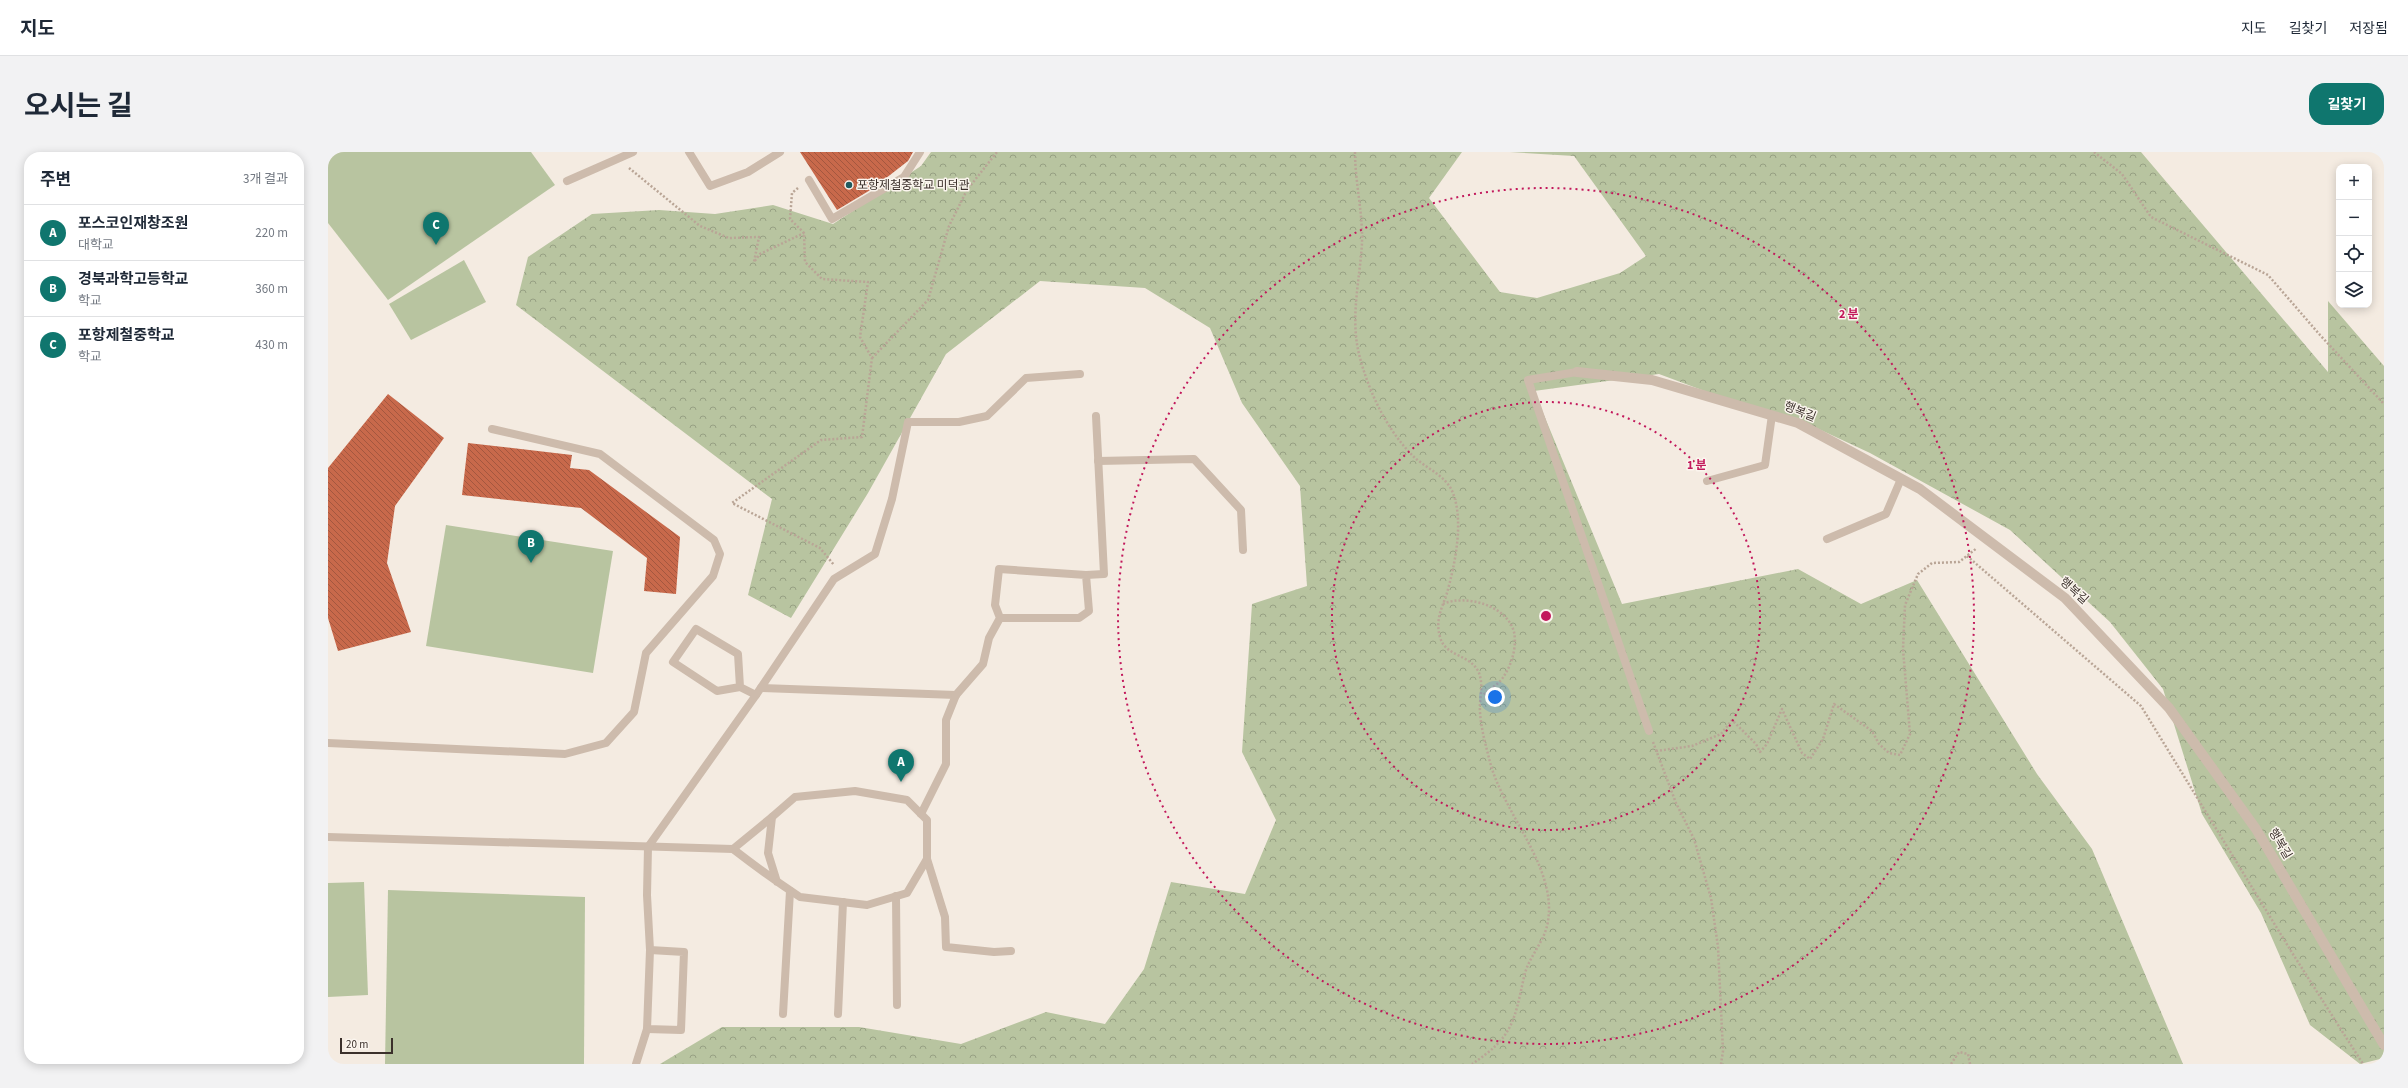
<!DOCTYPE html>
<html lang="ko">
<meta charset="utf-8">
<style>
:root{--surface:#fff;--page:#f2f2f3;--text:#1f2937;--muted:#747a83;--line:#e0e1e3;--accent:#0f766e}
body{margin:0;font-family:"Source Sans 3","Noto Sans KR",sans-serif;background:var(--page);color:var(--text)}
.controls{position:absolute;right:12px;top:12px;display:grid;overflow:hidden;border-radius:8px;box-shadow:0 2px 10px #0003}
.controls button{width:36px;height:36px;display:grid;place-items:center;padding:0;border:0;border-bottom:1px solid var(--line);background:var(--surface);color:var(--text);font:20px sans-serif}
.scale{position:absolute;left:12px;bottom:10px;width:53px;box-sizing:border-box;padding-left:4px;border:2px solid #3b302b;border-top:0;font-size:11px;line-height:14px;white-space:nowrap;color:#3b302b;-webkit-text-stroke:3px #fbf5ee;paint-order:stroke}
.you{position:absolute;left:1167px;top:545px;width:14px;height:14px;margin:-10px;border:3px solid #fff;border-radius:50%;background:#1a73e8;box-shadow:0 0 0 6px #1a73e833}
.badge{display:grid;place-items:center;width:26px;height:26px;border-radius:50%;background:var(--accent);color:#fff;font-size:13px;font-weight:700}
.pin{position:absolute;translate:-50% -33px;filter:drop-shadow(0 1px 2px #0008)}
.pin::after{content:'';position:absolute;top:21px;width:14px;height:12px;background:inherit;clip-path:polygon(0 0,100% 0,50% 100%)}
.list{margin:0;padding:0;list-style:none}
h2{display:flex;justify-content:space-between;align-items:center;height:52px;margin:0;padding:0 16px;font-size:17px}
h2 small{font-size:13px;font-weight:400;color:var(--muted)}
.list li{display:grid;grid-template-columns:26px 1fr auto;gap:12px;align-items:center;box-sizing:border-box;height:56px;padding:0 16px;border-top:1px solid var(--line)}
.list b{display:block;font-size:15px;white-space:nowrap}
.list p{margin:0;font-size:13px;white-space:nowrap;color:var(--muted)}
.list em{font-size:13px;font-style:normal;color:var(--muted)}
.icon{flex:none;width:22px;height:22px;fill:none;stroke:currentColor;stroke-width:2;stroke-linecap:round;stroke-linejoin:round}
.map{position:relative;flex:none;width:2056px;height:912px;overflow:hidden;border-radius:16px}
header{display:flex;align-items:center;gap:24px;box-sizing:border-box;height:56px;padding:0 20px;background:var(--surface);border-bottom:1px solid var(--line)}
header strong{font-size:19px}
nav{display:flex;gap:22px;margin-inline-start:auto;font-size:14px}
.intro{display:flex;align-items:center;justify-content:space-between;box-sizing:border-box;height:96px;padding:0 24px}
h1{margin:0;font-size:28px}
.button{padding:10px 18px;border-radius:16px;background:var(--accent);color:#fff;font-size:14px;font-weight:700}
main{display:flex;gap:24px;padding:0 24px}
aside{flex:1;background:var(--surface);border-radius:16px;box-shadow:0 2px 10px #0003}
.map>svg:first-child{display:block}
.forest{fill:url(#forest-crowns)}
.park{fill:#b8c4a0}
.building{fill:url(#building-back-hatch)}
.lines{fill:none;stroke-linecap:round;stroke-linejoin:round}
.path{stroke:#b9a596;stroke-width:2.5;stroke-dasharray:2 2;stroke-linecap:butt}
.service{stroke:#cdbbac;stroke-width:8}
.minor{stroke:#cdbbac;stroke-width:10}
.ring{fill:none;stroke:#c2185b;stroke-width:2;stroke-dasharray:2 4}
.poi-dot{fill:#1f5a5e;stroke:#fbf5ee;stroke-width:1.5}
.labels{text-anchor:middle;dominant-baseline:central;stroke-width:3;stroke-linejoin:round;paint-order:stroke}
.poi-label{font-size:12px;fill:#3b302b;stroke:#fbf5ee;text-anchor:start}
.street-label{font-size:12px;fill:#3b302b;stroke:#fbf5ee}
.centre{fill:#c2185b;stroke:#fbf5ee;stroke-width:2}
.ring-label{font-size:12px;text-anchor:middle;font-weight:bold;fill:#c2185b;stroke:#fbf5ee;stroke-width:3;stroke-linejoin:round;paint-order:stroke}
</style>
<header>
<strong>지도</strong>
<nav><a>지도</a><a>길찾기</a><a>저장됨</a></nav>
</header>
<div class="intro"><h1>오시는 길</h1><a class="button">길찾기</a></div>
<main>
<aside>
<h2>주변<small>3개 결과</small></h2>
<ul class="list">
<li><span class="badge">A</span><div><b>포스코인재창조원</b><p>대학교</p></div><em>220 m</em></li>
<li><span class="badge">B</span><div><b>경북과학고등학교</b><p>학교</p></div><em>360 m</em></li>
<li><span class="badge">C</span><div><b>포항제철중학교</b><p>학교</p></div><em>430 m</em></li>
</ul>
</aside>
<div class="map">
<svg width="2056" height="912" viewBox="0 0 2056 912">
<defs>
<pattern id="forest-crowns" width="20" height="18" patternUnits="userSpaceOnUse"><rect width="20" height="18" fill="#b8c4a0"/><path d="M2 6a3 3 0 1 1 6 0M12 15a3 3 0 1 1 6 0" fill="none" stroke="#97a083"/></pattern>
<pattern id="building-back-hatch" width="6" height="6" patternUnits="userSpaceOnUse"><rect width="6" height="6" fill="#c8694b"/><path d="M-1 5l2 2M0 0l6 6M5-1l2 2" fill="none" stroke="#a4573f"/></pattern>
</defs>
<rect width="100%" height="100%" fill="#f4ebe1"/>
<path class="forest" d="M 603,0 L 1134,0 L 1101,46 L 1172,140 L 1209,146 L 1292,121 L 1318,104 L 1246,4 L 1182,0 L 1813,0 L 2000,220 L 2000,149 L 2056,214 L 2056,906 L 2032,912 L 1982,873 L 1933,761 L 1874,662 L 1835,537 L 1782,470 L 1682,378 L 1542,301 L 1467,266 L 1414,253 L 1331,222 L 1206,239 L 1294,452 L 1470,417 L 1533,452 L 1589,428 L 1709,622 L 1764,697 L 1855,912 L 332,912 L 394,875 L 531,875 L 633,892 L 718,860 L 777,872 L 816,817 L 843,730 L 917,742 L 948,668 L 914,600 L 924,452 L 979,434 L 972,334 L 914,251 L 882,176 L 817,136 L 712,129 L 618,202 L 540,341 L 463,466 L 420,443 L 444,347 L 188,153 L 200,105 L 264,62 L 331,58 L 387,62 L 445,53 L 505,72 L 593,14 Z"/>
<g class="park">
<path d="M 0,0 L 203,0 L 227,33 L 60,148 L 0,71 Z"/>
<path d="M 136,108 L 158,150 L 83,188 L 61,152 Z"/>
<path d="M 118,373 L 285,399 L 265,521 L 98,494 Z"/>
<path d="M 36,730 L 40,843 L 0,845 L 0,731 Z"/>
<path d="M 60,738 L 257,745 L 256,912 L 57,912 Z"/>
</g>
<g class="building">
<path d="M 472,0 L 585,0 L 580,9 L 544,37 L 509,58 Z"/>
<path d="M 60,242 L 116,286 L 67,354 L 59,411 L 83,480 L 10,499 L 0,466 L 0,316 Z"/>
<path d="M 140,291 L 244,303 L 242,316 L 261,318 L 352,385 L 348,442 L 316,439 L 319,406 L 253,356 L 134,343 Z"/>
</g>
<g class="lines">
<g class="path">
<path d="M 1027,0 C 1027,30 1035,61 1034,91 C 1032,127 1022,165 1031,202 C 1040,238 1058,277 1085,304 C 1097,316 1118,323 1125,341 C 1136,370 1127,412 1119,441 C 1114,456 1107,468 1112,485 C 1117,505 1143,502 1151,521 C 1156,535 1151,546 1152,560 C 1153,577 1158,594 1162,610 C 1175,661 1229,715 1220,769 C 1217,790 1200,805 1196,825 C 1186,870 1185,885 1144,912"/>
<path d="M 1766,0 L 1794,22 L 1823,65 L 1940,123 L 1992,183 L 2056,252"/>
<path d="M 301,16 L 372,74 L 401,86 L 431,85 L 426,110 L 432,102 L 476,81"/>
<path d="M 470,36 L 464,41 L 462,67 L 476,81 L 477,110 L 494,127 L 540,130 L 532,185 L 544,206 L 534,285 L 493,288 L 404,351 L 492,396 L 506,413"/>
<path d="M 544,206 L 600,148 L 621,74 L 639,38 L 669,0"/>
<path d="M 1639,404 L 1813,554 L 1963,799 L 2035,912"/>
<path d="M 1115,452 C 1137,442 1179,453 1186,480 C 1189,494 1184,512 1176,524 C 1172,531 1162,537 1155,543"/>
<path d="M 1325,590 L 1348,651 L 1366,687 L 1383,746 L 1390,795 L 1395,899 L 1393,912"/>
<path d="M 1328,599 L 1364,594 L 1393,582 L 1404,568 L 1428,592 L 1432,600 L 1439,592 L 1454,557 L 1474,601 L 1482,607 L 1495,587 L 1506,552 L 1544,579 L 1551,592 L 1561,601 L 1572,603 L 1582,582 L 1575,497 L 1577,453 L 1590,422 L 1604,411 L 1631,410 L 1649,396"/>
<path d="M 1623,912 L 1631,900 L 1640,902 L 1642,912"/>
</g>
<g class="service">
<path d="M 361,0 L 382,34 L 420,20 L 452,0"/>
<path d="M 481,28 L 504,67 L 576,25 L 592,0"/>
<path d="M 239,29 L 305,0"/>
<path d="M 1249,220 L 1200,228 L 1321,579"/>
<path d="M 770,309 L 866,307 L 913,358 L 915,398"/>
<path d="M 1379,329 L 1437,313 L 1444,263"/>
<path d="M 1499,387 L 1558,362 L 1573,327"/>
<path d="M 758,423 L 776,422 L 768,264"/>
<path d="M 412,535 L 410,502 L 368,477 L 345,510 L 389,539 L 412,535 L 428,543"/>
<path d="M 433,536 L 628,543"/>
<path d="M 0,591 L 237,602 L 278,591 L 306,560 L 318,501 L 385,424 L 392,402 L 386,388 L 272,302 L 164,277"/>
<path d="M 593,662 L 618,612 L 618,568 L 628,543 L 655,512 L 661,486 L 672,466 L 667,453 L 671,417 L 758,423 L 761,459 L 751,466 L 672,466"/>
<path d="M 0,685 L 405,697 C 427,714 449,730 472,745 L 539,753 L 579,741 L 599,707 L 599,668 L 579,648 L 527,639 L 467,645 L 444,665 L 440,701 L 449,730"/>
<path d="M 405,697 L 444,665"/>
<path d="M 599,707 L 617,765 L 618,795 L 666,800 L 683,799"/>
<path d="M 568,744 L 569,853"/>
<path d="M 322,798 L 356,800 L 353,878 L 319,877 L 322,798 L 319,743 L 320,695 L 428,543 L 506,427 L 547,402 L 564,347 L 580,270 L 631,270 L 659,264 L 698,226 L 752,222"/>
<path d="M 455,862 L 462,739"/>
<path d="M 510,862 L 515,750"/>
<path d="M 308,912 L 319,877"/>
</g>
<path class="minor" d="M 1249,220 L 1324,228 L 1470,271 L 1592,337 L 1737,446 L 1841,556 L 1928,677 L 2056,893"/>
</g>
<g class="ring">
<circle cx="1218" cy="464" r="214"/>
<circle cx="1218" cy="464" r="428"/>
</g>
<circle class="poi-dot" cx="521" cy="33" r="4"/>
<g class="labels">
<g class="poi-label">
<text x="529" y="33">포항제철중학교 미덕관</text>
</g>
<g class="street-label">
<text transform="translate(1472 260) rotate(22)">행복길</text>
<text transform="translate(1746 439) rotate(42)">행복길</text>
<text transform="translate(1952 692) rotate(59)">행복길</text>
</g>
</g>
<circle cx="1218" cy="464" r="6" class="centre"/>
<g class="ring-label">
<text x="1521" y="166">2 분</text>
<text x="1369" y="317">1 분</text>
</g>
</svg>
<div class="controls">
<button>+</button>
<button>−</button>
<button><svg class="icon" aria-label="locate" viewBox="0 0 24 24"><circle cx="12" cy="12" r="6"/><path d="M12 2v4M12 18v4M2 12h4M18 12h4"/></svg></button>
<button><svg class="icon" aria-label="layers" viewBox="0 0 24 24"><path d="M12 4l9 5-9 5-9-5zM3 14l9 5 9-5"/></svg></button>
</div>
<div class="scale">20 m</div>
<div class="you"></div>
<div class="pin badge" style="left:573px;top:630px">A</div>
<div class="pin badge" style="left:203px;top:411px">B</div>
<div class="pin badge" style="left:108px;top:93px">C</div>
</div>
</main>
